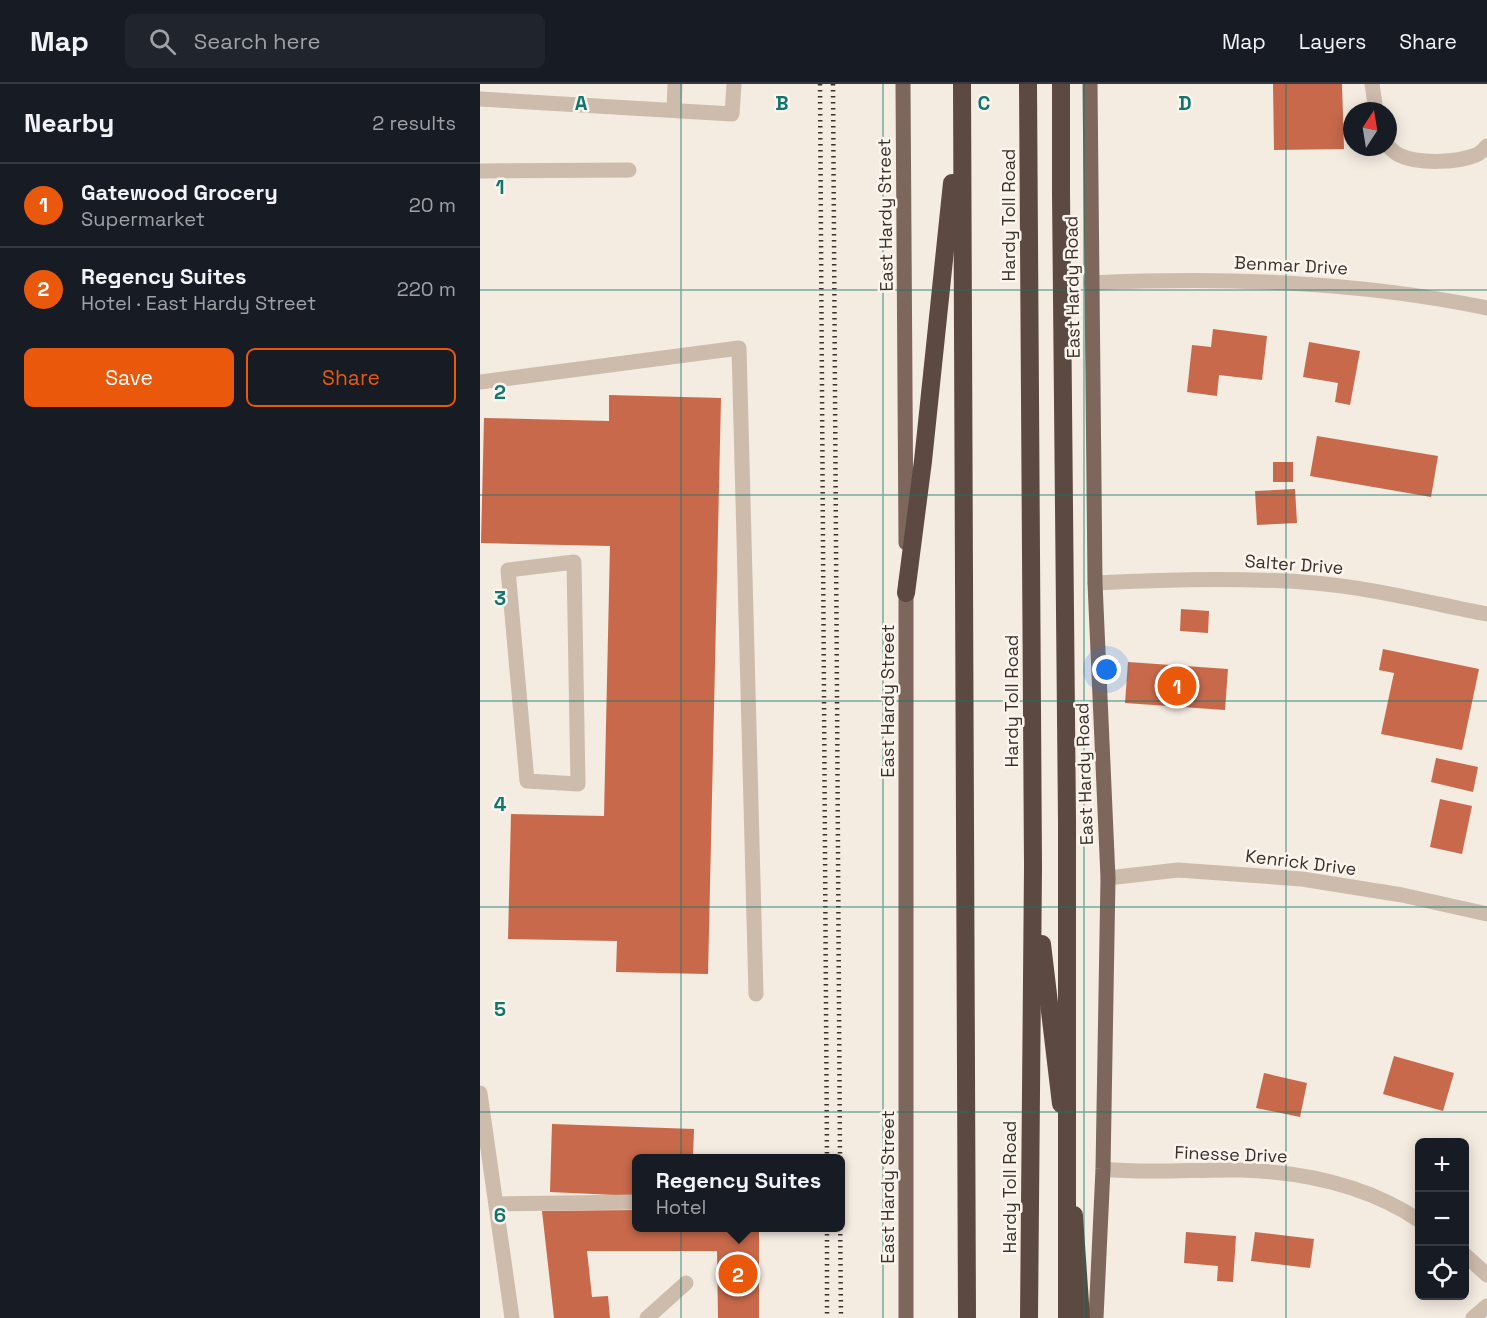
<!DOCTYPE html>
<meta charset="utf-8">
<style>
:root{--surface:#171b24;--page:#20242c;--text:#f1f3f6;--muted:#9ea1a6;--line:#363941;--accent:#ea580c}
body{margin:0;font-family:"Space Grotesk",sans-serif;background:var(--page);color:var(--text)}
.controls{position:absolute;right:18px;bottom:18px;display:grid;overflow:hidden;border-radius:9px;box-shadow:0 3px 15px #0003}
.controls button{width:54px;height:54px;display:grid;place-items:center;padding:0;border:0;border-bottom:2px solid var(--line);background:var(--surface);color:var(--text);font:30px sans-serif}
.compass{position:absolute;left:863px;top:18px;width:54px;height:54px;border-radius:50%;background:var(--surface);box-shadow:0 3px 15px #0003;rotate:12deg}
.you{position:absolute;left:627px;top:586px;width:21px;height:21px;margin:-15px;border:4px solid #fff;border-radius:50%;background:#1a73e8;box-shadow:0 0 0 9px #1a73e833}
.badge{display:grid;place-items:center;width:39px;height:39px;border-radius:50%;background:var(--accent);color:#fff;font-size:20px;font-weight:700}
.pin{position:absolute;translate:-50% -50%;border:3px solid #fff;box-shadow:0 2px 6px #0006}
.popup{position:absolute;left:152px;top:1070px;width:213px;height:78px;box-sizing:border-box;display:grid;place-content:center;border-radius:9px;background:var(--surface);filter:drop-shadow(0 2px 4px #0005);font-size:20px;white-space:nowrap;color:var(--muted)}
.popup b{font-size:22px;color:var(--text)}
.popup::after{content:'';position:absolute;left:50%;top:100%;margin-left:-12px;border:12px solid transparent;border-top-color:var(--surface)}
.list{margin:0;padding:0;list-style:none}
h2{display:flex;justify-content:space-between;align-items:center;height:78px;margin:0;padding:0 24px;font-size:26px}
h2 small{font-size:20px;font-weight:400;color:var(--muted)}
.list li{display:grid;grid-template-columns:39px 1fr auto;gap:18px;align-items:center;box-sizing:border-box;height:84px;padding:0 24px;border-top:2px solid var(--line)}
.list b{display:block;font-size:22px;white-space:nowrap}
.list p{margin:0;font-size:20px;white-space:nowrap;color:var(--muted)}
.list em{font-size:20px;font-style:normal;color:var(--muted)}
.actions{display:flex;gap:12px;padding:18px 24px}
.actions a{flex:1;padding:14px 0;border:2px solid var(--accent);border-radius:9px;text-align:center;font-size:21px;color:var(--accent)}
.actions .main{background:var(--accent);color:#fff}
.icon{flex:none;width:33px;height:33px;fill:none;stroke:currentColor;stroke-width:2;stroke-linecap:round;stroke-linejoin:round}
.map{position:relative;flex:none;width:1007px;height:1234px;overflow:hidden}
header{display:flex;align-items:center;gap:36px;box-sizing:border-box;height:84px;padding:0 30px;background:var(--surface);border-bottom:2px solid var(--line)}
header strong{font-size:28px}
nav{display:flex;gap:33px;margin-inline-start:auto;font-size:21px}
.search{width:420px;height:54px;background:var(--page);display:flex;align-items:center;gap:15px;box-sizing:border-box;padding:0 21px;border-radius:9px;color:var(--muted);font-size:22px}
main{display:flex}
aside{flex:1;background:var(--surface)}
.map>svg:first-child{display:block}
.building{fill:#c8694b}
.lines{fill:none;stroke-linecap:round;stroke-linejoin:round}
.minor{stroke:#cdbbac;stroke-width:15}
.major{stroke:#7d675c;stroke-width:15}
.highway{stroke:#5c4a42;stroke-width:18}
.rail{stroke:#3b302b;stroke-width:4.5;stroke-dasharray:1.5 4.5;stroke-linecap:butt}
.highway-bridge{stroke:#5c4a42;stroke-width:18}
.grid{fill:none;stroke:#0f766e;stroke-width:1.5;stroke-opacity:0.55}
.labels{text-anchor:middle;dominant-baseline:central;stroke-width:5;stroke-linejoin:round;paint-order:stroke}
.street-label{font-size:18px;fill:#3b302b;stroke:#fbf5ee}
.grid-label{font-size:20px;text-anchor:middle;font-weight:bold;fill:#0f766e;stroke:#fbf5ee;stroke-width:5;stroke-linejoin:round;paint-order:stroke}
</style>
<header>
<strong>Map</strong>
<div class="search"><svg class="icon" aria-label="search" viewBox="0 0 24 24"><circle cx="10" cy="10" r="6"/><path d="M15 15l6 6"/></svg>Search here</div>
<nav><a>Map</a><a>Layers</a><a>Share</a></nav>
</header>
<main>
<aside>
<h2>Nearby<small>2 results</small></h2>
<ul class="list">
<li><span class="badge">1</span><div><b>Gatewood Grocery</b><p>Supermarket</p></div><em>20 m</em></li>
<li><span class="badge">2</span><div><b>Regency Suites</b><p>Hotel · East Hardy Street</p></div><em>220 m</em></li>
</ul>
<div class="actions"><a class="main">Save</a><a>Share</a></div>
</aside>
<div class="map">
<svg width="1007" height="1234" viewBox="0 0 1007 1234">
<rect width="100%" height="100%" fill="#f4ebe1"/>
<g class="building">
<path d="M 793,0 L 862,0 L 864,65 L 794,66 Z"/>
<path d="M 733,245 L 787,252 L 782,296 L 739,291 L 737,312 L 707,308 L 712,261 L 731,263 Z"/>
<path d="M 829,258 L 880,267 L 870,321 L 855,318 L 858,299 L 823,293 Z"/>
<path d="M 129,311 L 241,314 L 228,890 L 136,888 L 137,857 L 28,855 L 31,730 L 124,732 L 130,462 L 1,459 L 4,334 L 129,337 Z"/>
<path d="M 837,352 L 958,372 L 951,413 L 830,392 Z"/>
<rect x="793" y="378" width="20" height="20"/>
<path d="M 815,405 L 817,439 L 777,441 L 775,407 Z"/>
<path d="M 701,525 L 729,527 L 728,549 L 700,547 Z"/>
<path d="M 903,565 L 999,585 L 982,666 L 901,650 L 914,589 L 899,586 Z"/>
<path d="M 648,578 L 748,585 L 745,626 L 645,619 Z"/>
<path d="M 956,674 L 998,683 L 993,708 L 951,698 Z"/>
<path d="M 960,715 L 992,722 L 982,770 L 950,763 Z"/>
<path d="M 914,972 L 974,989 L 963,1027 L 903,1010 Z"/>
<path d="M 784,989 L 827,999 L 820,1033 L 776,1024 Z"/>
<path d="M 72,1040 L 214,1045 L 213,1074 L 156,1074 L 156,1112 L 70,1108 Z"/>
<path d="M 156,1126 L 156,1144 L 279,1144 L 279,1234 L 238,1234 L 237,1167 L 107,1167 L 112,1213 L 128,1212 L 130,1234 L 74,1234 L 62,1127 Z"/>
<path d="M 706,1148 L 756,1152 L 753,1198 L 737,1197 L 738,1182 L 704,1179 Z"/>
<path d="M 775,1148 L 834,1155 L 830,1184 L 771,1177 Z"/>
</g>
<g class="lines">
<g class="minor">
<path d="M 892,0 L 896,27"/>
<path d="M 0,15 L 252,30 L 254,0"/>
<path d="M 194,26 L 195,0"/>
<path d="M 908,62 C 911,65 915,69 919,71 C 937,80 977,79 996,71 C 1000,70 1004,65 1007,62"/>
<path d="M 0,87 L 149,86"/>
<path d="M 611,199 C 744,193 876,197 1007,224"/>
<path d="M 0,298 L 259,264 L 276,910"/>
<path d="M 94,478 L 98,700 L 47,697 L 28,486 Z"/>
<path d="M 615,499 C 688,495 762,493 835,499 C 893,504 950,519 1007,530"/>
<path d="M 628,794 L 698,786 L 822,795 L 922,811 L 1007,830"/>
<path d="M 0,1009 L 32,1234"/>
<path d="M 623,1085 C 669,1090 715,1085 761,1086 C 824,1088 887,1101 940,1137"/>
<path d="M 17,1120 L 156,1118"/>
<path d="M 984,1170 L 1007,1191"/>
<path d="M 167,1234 L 206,1199"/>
<path d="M 993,1234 L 1007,1222"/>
</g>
<g class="major">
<path d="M 423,0 L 426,459"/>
<path d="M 610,0 L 615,499 L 628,794 L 623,1085 L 616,1234"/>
<path d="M 426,498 L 426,1234"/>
</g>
<g class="highway">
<path d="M 482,0 L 487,1234"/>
<path d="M 548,0 L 553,783 L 549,1234"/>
<path d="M 581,109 L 581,0"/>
<path d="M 426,509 L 443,377 L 472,99"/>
<path d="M 562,860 L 581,1020"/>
<path d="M 594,1131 L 601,1234"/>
</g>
<g class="rail">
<path d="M 340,0 L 347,1074"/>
<path d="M 353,0 L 360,1074"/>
<path d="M 360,1126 L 361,1234"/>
<path d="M 347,1144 L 347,1234"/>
</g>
<path class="highway-bridge" d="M 581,109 L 587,737 L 587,1234"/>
</g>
<path class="grid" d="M 201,0 L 201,1234M 403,0 L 403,1234M 604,0 L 604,1234M 806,0 L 806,1234M 0,206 L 1007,206M 0,411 L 1007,411M 0,617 L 1007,617M 0,823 L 1007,823M 0,1028 L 1007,1028"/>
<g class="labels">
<g class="street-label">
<text transform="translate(405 131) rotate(-91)">East Hardy Street</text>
<text transform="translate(528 131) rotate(-90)">Hardy Toll Road</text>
<text transform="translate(811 181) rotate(3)">Benmar Drive</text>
<text transform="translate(592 203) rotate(-91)">East Hardy Road</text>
<text transform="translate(814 480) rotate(4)">Salter Drive</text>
<text transform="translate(407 617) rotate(-90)">East Hardy Street</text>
<text transform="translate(531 617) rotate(-90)">Hardy Toll Road</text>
<text transform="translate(604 690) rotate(-92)">East Hardy Road</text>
<text transform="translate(821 778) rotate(7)">Kenrick Drive</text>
<text transform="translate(751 1070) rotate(2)">Finesse Drive</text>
<text transform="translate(407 1103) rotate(-90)">East Hardy Street</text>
<text transform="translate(529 1103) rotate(-90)">Hardy Toll Road</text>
</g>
</g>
<g class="grid-label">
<text x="101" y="26">A</text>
<text x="302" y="26">B</text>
<text x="504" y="26">C</text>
<text x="705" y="26">D</text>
<text x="20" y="110">1</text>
<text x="20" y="315">2</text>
<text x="20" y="521">3</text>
<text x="20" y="727">4</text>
<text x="20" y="932">5</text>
<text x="20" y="1138">6</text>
</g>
</svg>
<div class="controls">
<button>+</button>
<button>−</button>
<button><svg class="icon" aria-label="locate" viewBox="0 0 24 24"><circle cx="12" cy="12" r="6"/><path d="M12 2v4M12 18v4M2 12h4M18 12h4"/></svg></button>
</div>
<svg class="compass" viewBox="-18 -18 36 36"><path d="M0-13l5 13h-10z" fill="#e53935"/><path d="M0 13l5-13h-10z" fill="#9ea1a6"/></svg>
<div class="you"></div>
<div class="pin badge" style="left:697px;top:602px">1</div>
<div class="pin badge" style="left:258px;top:1190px">2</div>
<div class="popup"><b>Regency Suites</b>Hotel</div>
</div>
</main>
